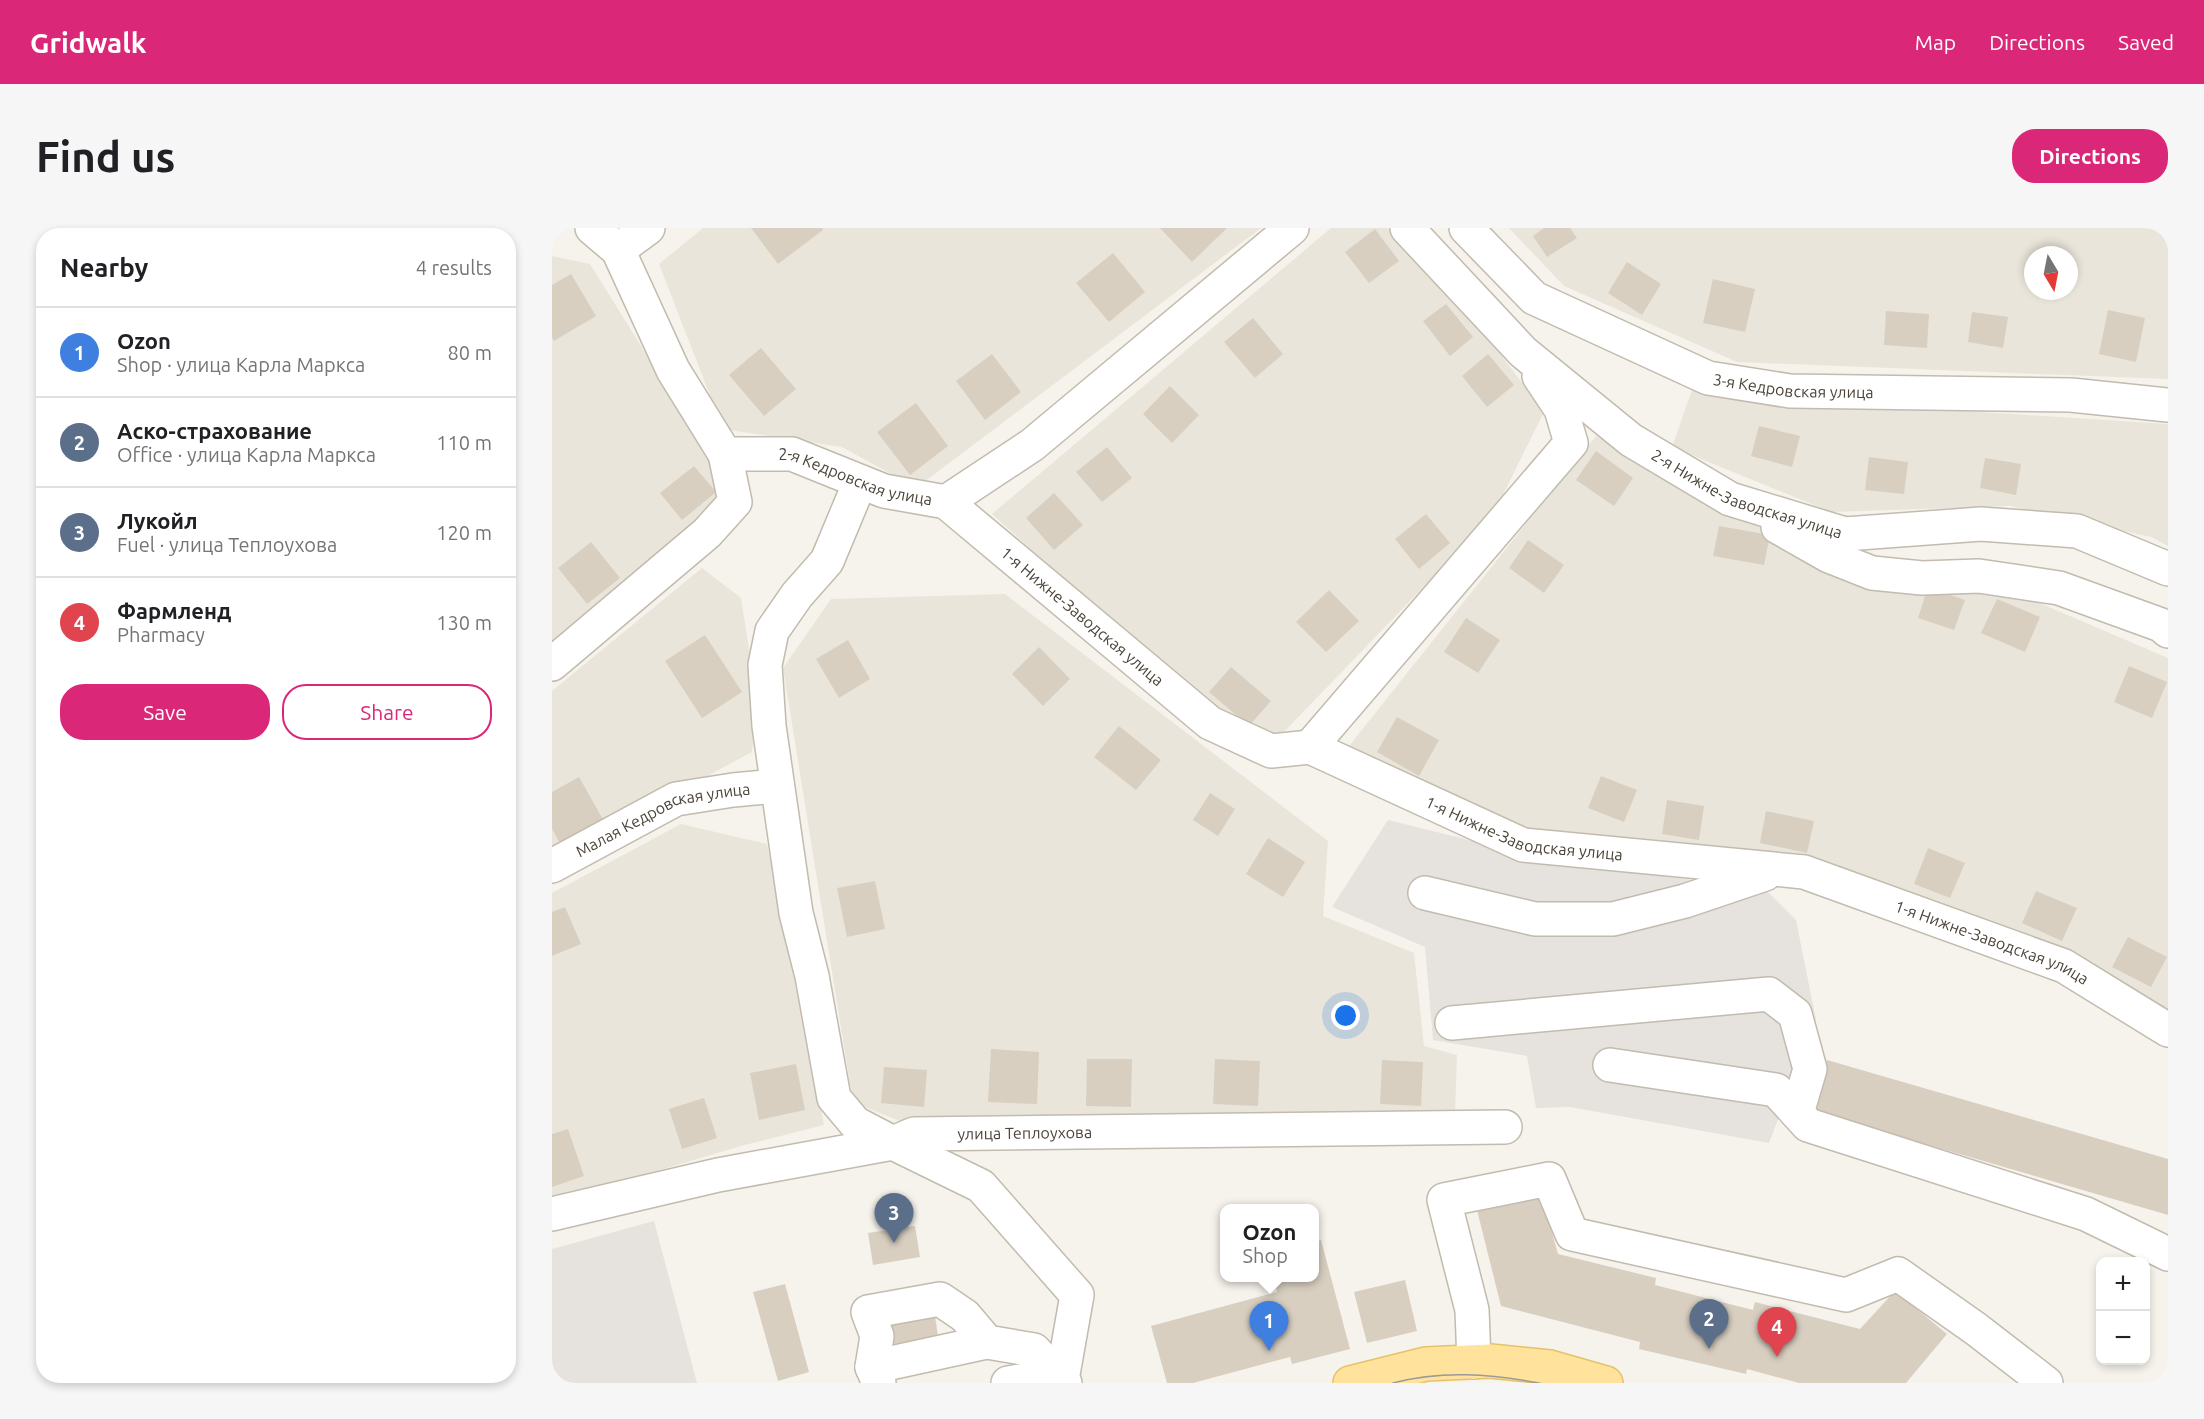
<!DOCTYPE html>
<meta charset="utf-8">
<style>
:root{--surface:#fff;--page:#f6f6f6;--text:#202124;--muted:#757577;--line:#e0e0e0;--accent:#db2777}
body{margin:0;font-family:Ubuntu,sans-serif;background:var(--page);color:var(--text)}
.controls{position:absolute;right:18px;bottom:18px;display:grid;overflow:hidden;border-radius:12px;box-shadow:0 3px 9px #0003}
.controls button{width:54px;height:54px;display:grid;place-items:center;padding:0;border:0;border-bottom:2px solid var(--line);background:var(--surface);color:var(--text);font:30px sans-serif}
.compass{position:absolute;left:1472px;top:18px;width:54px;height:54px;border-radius:50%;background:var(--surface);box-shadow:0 3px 9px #0003;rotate:170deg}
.you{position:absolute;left:794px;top:788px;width:21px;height:21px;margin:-15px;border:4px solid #fff;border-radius:50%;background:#1a73e8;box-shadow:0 0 0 9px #1a73e833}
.badge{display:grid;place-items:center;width:39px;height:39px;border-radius:50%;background:var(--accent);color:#fff;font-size:20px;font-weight:700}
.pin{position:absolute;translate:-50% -50px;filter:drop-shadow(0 2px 3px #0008)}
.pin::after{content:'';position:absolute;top:32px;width:21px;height:18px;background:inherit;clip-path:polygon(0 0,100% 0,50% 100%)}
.popup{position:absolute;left:668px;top:976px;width:99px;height:78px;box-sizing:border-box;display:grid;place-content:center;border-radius:12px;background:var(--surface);filter:drop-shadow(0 2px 4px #0005);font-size:20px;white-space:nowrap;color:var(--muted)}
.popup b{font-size:22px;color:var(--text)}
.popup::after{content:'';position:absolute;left:50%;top:100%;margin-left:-12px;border:12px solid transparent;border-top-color:var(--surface)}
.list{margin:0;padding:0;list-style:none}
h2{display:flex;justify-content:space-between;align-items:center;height:78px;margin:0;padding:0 24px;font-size:26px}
h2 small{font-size:20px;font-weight:400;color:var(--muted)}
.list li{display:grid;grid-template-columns:39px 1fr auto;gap:18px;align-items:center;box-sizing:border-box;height:90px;padding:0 24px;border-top:2px solid var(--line)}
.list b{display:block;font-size:22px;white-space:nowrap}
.list p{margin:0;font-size:20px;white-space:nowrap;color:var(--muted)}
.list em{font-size:20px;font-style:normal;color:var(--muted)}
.actions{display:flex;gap:12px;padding:18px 24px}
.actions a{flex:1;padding:14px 0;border:2px solid var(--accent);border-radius:24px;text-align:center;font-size:21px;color:var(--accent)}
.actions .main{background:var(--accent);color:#fff}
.map{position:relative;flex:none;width:1616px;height:1155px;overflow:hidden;border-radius:24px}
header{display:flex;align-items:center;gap:36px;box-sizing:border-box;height:84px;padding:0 30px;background:var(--accent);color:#fff}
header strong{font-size:28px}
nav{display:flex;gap:33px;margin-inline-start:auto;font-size:21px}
.intro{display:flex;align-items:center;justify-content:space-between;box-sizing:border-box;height:144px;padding:0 36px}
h1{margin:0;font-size:42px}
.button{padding:15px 27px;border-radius:24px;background:var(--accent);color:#fff;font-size:21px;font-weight:700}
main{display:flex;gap:36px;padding:0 36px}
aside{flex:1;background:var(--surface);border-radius:24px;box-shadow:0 3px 9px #0003}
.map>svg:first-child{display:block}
.residential{fill:#eae5da;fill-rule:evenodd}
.industrial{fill:#e6e2dd}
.building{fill:#d8cfc1}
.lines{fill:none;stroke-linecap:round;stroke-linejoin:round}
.minor-casing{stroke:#c2bbae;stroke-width:36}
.major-casing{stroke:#e6c16a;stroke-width:36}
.minor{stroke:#fff;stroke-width:33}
.major{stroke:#ffe39c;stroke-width:33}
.tram{stroke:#9a9a9a;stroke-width:1.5}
.labels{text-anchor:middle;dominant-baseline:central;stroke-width:4.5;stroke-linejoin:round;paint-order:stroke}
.street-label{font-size:16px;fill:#4b4439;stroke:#fff}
</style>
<header>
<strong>Gridwalk</strong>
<nav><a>Map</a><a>Directions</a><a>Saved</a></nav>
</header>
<div class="intro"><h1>Find us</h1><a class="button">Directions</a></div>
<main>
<aside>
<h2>Nearby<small>4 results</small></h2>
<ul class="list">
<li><span class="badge" style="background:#3f7fe0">1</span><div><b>Ozon</b><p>Shop · улица Карла Маркса</p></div><em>80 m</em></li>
<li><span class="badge" style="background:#5c6f8a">2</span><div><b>Аско-страхование</b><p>Office · улица Карла Маркса</p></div><em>110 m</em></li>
<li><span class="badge" style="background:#5c6f8a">3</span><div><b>Лукойл</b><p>Fuel · улица Теплоухова</p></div><em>120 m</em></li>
<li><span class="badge" style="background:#e0444e">4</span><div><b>Фармленд</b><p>Pharmacy</p></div><em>130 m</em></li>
</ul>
<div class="actions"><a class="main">Save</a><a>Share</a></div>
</aside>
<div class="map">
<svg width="1616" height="1155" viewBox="0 0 1616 1155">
<rect width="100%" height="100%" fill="#f6f3ec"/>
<g class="residential">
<path d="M 151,0 L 709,0 L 364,260 L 290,219 L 171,201 L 107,36 Z"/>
<path d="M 779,0 L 835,0 L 897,58 L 992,184 L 941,287 L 728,508 L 700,508 L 625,453 L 440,286 Z"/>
<path d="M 957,0 L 1616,0 L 1616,151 L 1185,134 L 1012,58 ZM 1481,27 L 1517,27 L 1517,63 L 1481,63 Z"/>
<path d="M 0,28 L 38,36 L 153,221 L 173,271 L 0,425 Z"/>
<path d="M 1140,162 L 1204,172 L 1318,177 L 1616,196 L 1616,318 L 1599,309 L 1458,278 L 1279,284 L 1120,219 Z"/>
<path d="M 1044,208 L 1335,356 L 1448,358 L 1616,430 L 1616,786 L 1298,643 L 978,605 L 797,518 Z"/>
<path d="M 150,340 L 189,370 L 205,473 L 200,524 L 0,631 L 0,463 Z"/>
<path d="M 453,366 L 776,613 L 771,688 L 862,725 L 872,818 L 905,827 L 903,887 L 350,894 L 301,874 L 231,440 L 279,371 Z"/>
<path d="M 129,596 L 215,616 L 272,897 L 189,918 L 0,974 L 0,665 Z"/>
</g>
<g class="industrial">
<path d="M 836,592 L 1014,636 L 1213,661 L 1244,692 L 1264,792 L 1217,915 L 1018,879 L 984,880 L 975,828 L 881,812 L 873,719 L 780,679 Z"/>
<path d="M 102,993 L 145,1155 L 0,1155 L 0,1021 Z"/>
</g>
<g class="building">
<path d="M 199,0 L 270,0 L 271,2 L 226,36 Z"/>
<path d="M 608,0 L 675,0 L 640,34 Z"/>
<path d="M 992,0 L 1018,0 L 1025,10 L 995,29 L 981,8 Z"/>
<path d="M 823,1 L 847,33 L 817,55 L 793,24 Z"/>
<path d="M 561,25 L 593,64 L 557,94 L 524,55 Z"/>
<path d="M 1075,34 L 1109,56 L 1090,87 L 1056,65 Z"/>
<path d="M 19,46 L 44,88 L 2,113 L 0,109 L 0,57 Z"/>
<path d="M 1161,51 L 1203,61 L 1193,104 L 1151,95 Z"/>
<path d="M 894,76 L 921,109 L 898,128 L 871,93 Z"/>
<path d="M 1556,82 L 1593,90 L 1584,134 L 1547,126 Z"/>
<path d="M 1334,83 L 1377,86 L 1375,120 L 1332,117 Z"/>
<path d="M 1420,84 L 1456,89 L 1451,120 L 1416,114 Z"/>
<path d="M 701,90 L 731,126 L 703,150 L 672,114 Z"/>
<path d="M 209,120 L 244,161 L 212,188 L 177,147 Z"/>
<path d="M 440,126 L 469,164 L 433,192 L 404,153 Z"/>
<path d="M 936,126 L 962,157 L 935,179 L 910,148 Z"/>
<path d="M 618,158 L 647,187 L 620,215 L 591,186 Z"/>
<path d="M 364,175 L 396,218 L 358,247 L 325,204 Z"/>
<path d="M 1207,198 L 1248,208 L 1240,239 L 1199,228 Z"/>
<path d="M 555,219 L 580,250 L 550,274 L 524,244 Z"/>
<path d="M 1044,223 L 1081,250 L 1062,278 L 1024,252 Z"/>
<path d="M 1317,229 L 1356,234 L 1352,266 L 1313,262 Z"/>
<path d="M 1433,230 L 1469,236 L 1464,267 L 1428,260 Z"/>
<path d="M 142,238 L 164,264 L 130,292 L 108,265 Z"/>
<path d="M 502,265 L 531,297 L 502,322 L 474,290 Z"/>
<path d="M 874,286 L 898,315 L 867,341 L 843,311 Z"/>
<path d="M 1167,298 L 1218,307 L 1212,337 L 1161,328 Z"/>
<path d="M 976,312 L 1012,337 L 992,365 L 957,340 Z"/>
<path d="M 39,314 L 68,350 L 35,376 L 6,340 Z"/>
<path d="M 1376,359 L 1413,372 L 1402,402 L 1366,390 Z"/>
<path d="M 777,362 L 807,393 L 774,424 L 744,394 Z"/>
<path d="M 1445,371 L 1488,389 L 1473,424 L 1429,405 Z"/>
<path d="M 914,390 L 948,412 L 926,445 L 892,424 Z"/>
<path d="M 153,407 L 190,464 L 150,490 L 113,433 Z"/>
<path d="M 296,412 L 318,451 L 287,470 L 264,431 Z"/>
<path d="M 487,419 L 518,451 L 491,478 L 460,446 Z"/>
<path d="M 1577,438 L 1615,454 L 1600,490 L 1562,474 Z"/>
<path d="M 679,439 L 719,473 L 697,498 L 657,464 Z"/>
<path d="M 845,489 L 887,512 L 867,548 L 825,524 Z"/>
<path d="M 567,498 L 609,532 L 584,562 L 542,529 Z"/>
<path d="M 1049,548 L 1085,562 L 1072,594 L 1036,580 Z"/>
<path d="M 27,549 L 53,595 L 10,619 L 0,601 L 0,564 Z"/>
<path d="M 658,565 L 683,581 L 666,608 L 641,592 Z"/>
<path d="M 1115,572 L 1152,578 L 1147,612 L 1110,606 Z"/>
<path d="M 1214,583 L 1262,593 L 1255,625 L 1208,615 Z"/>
<path d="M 716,610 L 753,634 L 731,669 L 694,646 Z"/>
<path d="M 1376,620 L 1413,635 L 1398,670 L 1362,656 Z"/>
<path d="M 323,653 L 333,701 L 295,709 L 285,660 Z"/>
<path d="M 1484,663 L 1525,680 L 1510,713 L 1470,695 Z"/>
<path d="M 13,679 L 29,716 L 0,728 L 0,684 Z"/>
<path d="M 1576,709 L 1615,729 L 1599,759 L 1560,739 Z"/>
<path d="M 439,821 L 487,824 L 485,876 L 436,874 Z"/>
<path d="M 535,831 L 580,831 L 579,879 L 534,878 Z"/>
<path d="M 663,831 L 708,833 L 706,878 L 661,876 Z"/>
<path d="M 830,832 L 871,834 L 869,878 L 828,876 Z"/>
<path d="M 1275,832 L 1616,931 L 1616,987 L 1260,883 Z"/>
<path d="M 244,836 L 253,882 L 207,892 L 198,845 Z"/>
<path d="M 332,839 L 375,842 L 372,879 L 329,875 Z"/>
<path d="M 152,870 L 165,910 L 130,921 L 117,881 Z"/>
<path d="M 16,901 L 32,948 L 0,959 L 0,906 Z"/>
<path d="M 990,970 L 1006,1026 L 1104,1050 L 1103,1057 L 1201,1082 L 1203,1074 L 1308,1101 L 1343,1063 L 1395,1106 L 1354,1155 L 1247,1155 L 1195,1141 L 1194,1146 L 1087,1121 L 1088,1114 L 949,1078 L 925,982 Z"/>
<path d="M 363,998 L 368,1029 L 321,1037 L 316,1005 Z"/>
<path d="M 769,1012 L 798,1121 L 740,1136 L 738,1129 L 641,1155 L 615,1155 L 599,1098 L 725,1064 L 722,1050 L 762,1050 L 762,1014 Z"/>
<path d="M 853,1052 L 865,1103 L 815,1115 L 802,1064 Z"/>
<path d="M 233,1056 L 257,1144 L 226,1153 L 201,1064 Z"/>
<path d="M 382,1082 L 386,1108 L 331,1119 L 326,1093 Z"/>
</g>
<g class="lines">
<g class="minor-casing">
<g id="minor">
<path d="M 40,0 L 66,22 L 96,0"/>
<path id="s1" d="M 855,0 L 971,124 L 1079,212 L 1178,271 L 1293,306 L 1429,296 L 1525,303 L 1616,341"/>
<path id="s2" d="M 914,0 L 982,70 L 1156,150 L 1238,163 L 1519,167 L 1616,177"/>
<path d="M 66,22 L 121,142 L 173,226"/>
<path d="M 308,254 L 275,333 L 245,367 L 220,403 L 213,437 L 217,498 L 244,685 L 260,748 L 282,870 L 303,895 L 341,915 L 429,958 L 525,1067 L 510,1152 L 513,1155"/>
<path id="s3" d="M 394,274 L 658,495 L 719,523 L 758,519 L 971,617 L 1252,644 L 1512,738 L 1616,802"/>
<path d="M 1226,299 L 1277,328 L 1320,345 L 1370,350 L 1427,348 L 1507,360 L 1609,397 L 1616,403"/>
<path id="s4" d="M 0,436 L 155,305 L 183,274 L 173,226 L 240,226 L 332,263 L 394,274 L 480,217 L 740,0"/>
<path d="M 758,519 L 1019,215 L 1009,181 L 987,148"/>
<path id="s5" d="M 0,638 L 124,571 L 181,562 L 225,558"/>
<path d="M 873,665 L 983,691 L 1061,691 L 1133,673 L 1213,646"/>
<path d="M 900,795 L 1217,766 L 1243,786 L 1258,841 L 1245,885"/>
<path d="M 1058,837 L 1224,862 L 1256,897 L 1534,986 L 1616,1026"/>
<path id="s6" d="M 0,986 L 166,947 L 341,915 L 362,906 L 953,899"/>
<path d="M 922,1134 L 920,1082 L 892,972 L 997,951 L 1020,1006 L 1294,1067 L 1346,1046 L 1424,1101 L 1494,1155"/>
<path d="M 320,1139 L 435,1114"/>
<path d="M 327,1155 L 320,1139 L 325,1108 L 316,1084 L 388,1071 L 413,1088 L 435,1114 L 482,1122 L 510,1152 L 480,1151 L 456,1155"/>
</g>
</g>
<g class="major-casing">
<path id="major" d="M 798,1155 L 874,1136 L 938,1133 L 998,1139 L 1054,1155"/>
</g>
<use href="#minor" class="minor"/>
<use href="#major" class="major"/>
<path class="tram" d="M 841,1155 C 890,1142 938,1146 987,1155"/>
</g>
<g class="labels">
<g class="street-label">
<text stroke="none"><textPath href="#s2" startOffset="375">3-я Кедровская улица</textPath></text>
<text stroke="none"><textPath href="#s4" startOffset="428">2-я Кедровская улица</textPath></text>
<text stroke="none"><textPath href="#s1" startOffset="438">2-я Нижне-Заводская улица</textPath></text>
<text stroke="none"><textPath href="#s3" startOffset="178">1-я Нижне-Заводская улица</textPath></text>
<text stroke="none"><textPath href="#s5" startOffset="122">Малая Кедровская улица</textPath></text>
<text stroke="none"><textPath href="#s3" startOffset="682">1-я Нижне-Заводская улица</textPath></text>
<text stroke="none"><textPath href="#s3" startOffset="1168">1-я Нижне-Заводская улица</textPath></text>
<text stroke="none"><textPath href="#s6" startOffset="482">улица Теплоухова</textPath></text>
</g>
</g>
</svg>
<div class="controls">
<button>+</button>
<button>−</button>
</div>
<svg class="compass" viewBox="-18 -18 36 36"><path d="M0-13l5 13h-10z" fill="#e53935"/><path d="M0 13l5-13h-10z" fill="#757577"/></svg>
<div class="you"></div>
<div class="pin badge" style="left:717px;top:1123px;background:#3f7fe0">1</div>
<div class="popup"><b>Ozon</b>Shop</div>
<div class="pin badge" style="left:1157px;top:1121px;background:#5c6f8a">2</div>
<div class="pin badge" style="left:342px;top:1015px;background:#5c6f8a">3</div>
<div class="pin badge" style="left:1225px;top:1129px;background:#e0444e">4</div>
</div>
</main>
